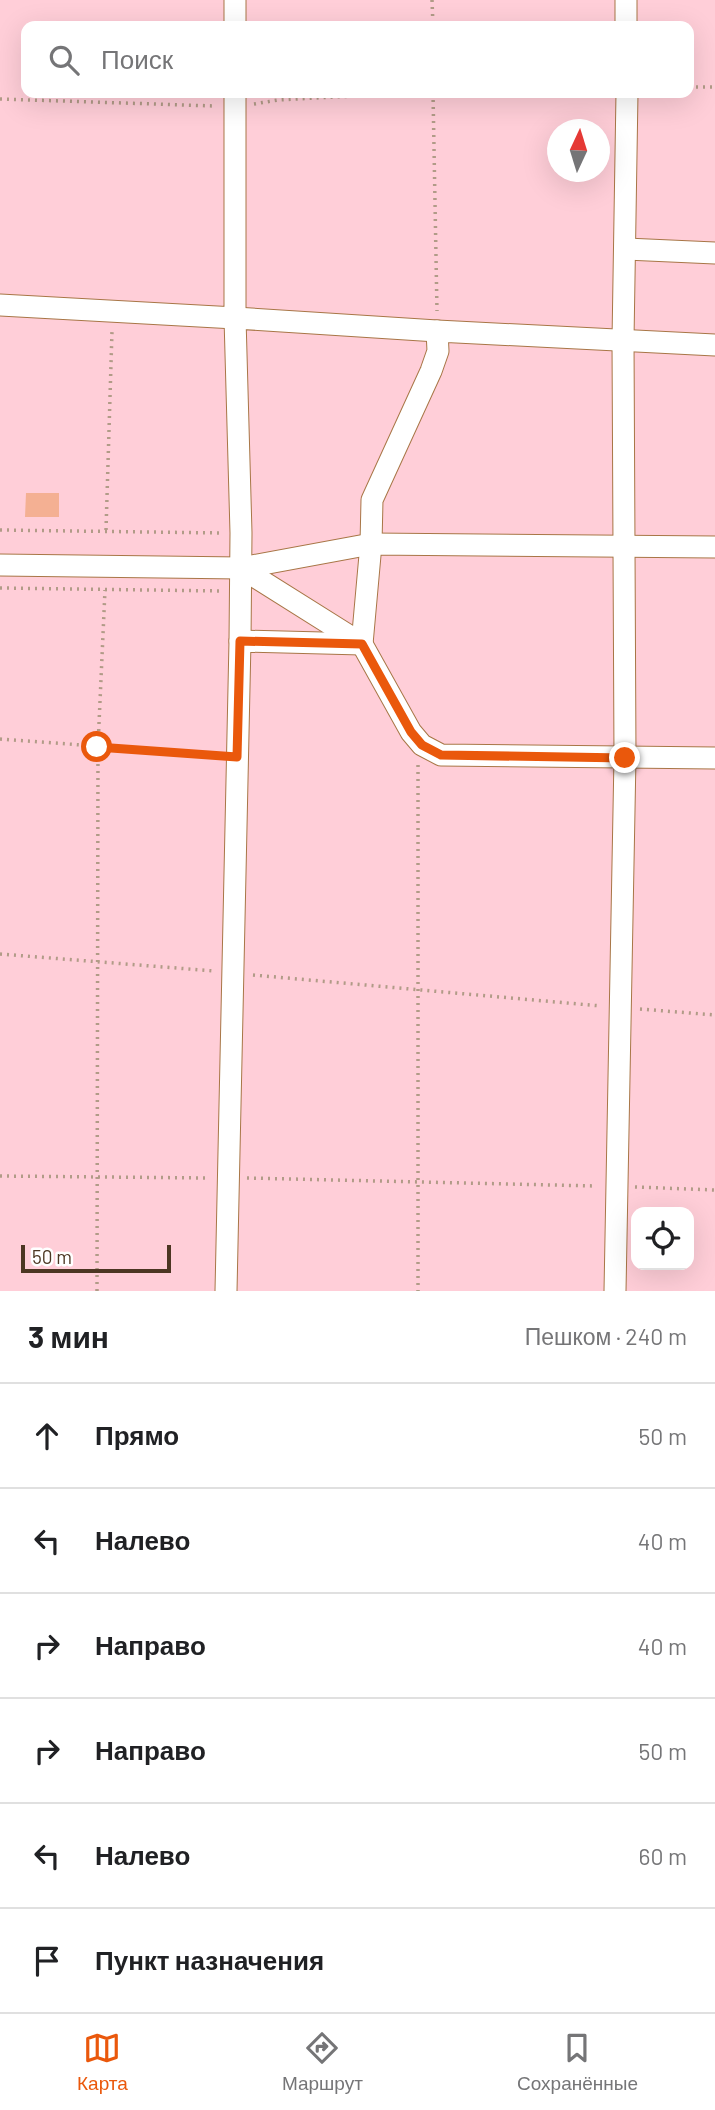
<!DOCTYPE html>
<html lang="ru">
<meta charset="utf-8">
<style>
:root{--surface:#fff;--page:#f2f2f2;--text:#202124;--muted:#757577;--line:#e0e0e0;--accent:#ea580c}
body{margin:0;font-family:Barlow,sans-serif;background:var(--page);color:var(--text)}
.controls{position:absolute;right:21px;bottom:21px;display:grid;overflow:hidden;border-radius:14px;box-shadow:0 7px 28px #0002}
.controls button{width:63px;height:63px;display:grid;place-items:center;padding:0;border:0;border-bottom:2px solid var(--line);background:var(--surface);color:var(--text);font:35px sans-serif}
.compass{position:absolute;left:547px;top:119px;width:63px;height:63px;border-radius:50%;background:var(--surface);box-shadow:0 7px 28px #0002;rotate:4deg}
.scale{position:absolute;left:21px;bottom:18px;width:150px;box-sizing:border-box;padding-left:7px;border:4px solid #4c3622;border-top:0;font-size:19px;line-height:24px;white-space:nowrap;color:#4c3622;-webkit-text-stroke:5px #fff;paint-order:stroke}
.stop{position:absolute;width:21px;height:21px;margin:-16px;border:5px solid #ea580c;border-radius:50%;background:#fff}
.stop.end{background:#ea580c;border-color:#fff;box-shadow:0 2px 7px #0008}
.list{margin:0;padding:0;list-style:none}
h2{display:flex;justify-content:space-between;align-items:center;height:91px;margin:0;padding:0 28px;font-size:30px}
h2 small{font-size:23px;font-weight:400;color:var(--muted)}
.list li{display:grid;grid-template-columns:46px 1fr auto;gap:21px;align-items:center;box-sizing:border-box;height:105px;padding:0 28px;border-top:2px solid var(--line)}
.list b{display:block;font-size:26px;white-space:nowrap}
.list em{font-size:23px;font-style:normal;color:var(--muted)}
.icon{flex:none;width:38px;height:38px;fill:none;stroke:currentColor;stroke-width:2;stroke-linecap:round;stroke-linejoin:round}
.map{position:relative;flex:none;width:715px;height:1291px;overflow:hidden}
.search{position:absolute;background:var(--surface);box-shadow:0 7px 28px #0002;left:21px;right:21px;top:21px;height:77px;display:flex;align-items:center;gap:18px;box-sizing:border-box;padding:0 24px;border-radius:14px;color:var(--muted);font-size:26px}
.sheet{height:721px;background:var(--surface)}
nav{display:flex;justify-content:space-around;align-items:center;box-sizing:border-box;height:98px;border-top:2px solid var(--line);background:var(--surface);font-size:19px;color:var(--muted)}
nav a{display:grid;justify-items:center;gap:4px}
nav .on{color:var(--accent)}
.map>svg:first-child{display:block}
.green{fill:#ffced8;fill-rule:evenodd}
.building{fill:#f4b093}
.lines{fill:none;stroke-linecap:round;stroke-linejoin:round}
.minor-casing{stroke:#a87646;stroke-width:23}
.path{stroke:#b19b87;stroke-width:3.5;stroke-dasharray:2 5;stroke-linecap:butt}
.minor{stroke:#fff;stroke-width:21}
.route{stroke:#ea580c;stroke-width:9}
</style>
<div class="map">
<svg width="715" height="1291" viewBox="0 0 715 1291">
<rect width="100%" height="100%" fill="#fde7d3"/>
<path class="green" d="M 0,0 L 715,0 L 715,1291 L 0,1291 ZM 26,26 L 689,26 L 689,93 L 26,93 ZM 558,130 L 600,130 L 600,172 L 558,172 ZM 636,1212 L 689,1212 L 689,1265 L 636,1265 Z"/>
<path class="building" d="M 26,493 L 59,493 L 59,517 L 25,517 Z"/>
<g class="lines">
<g class="minor-casing">
<g id="minor">
<path d="M 235,0 L 235,26"/>
<path d="M 626,0 L 626,26"/>
<path d="M 626,249 L 715,253"/>
<path d="M 0,305 L 235,318 L 235,93"/>
<path d="M 0,565 L 241,568 L 371,544 L 715,547"/>
<path d="M 241,568 L 362,644 L 411,732 L 422,745 L 441,755 L 715,758"/>
<path d="M 240,641 L 241,533 L 235,318 L 437,331"/>
<path d="M 226,1291 L 240,641 L 362,644 L 371,544 L 372,500 L 431,371 L 438,351 L 437,331 L 715,345"/>
<path d="M 615,1291 L 625,757 L 623,340 L 627,93"/>
</g>
</g>
<g class="path">
<path d="M 432,0 L 433,26"/>
<path d="M 689,87 L 715,87"/>
<path d="M 433,93 L 437,311"/>
<path d="M 0,99 L 215,106"/>
<path d="M 254,104 L 278,100 L 411,93"/>
<path d="M 0,530 L 222,533"/>
<path d="M 106,530 L 112,331"/>
<path d="M 0,588 L 222,591"/>
<path d="M 0,739 L 218,755"/>
<path d="M 418,765 L 418,1291"/>
<path d="M 0,954 L 214,971"/>
<path d="M 253,975 L 601,1006"/>
<path d="M 640,1009 L 715,1015"/>
<path d="M 0,1176 L 208,1178"/>
<path d="M 247,1178 L 596,1186"/>
<path d="M 635,1187 L 715,1190"/>
<path d="M 97,1291 L 98,746 L 105,590"/>
</g>
<use href="#minor" class="minor"/>
</g>
<g class="lines">
<path class="route" d="M 97,747 L 237,757 L 240,641 L 362,644 L 411,732 L 422,745 L 441,755 L 625,758"/>
</g>
</svg>
<div class="controls">
<button><svg class="icon" aria-label="locate" viewBox="0 0 24 24"><circle cx="12" cy="12" r="6"/><path d="M12 2v4M12 18v4M2 12h4M18 12h4"/></svg></button>
</div>
<svg class="compass" viewBox="-18 -18 36 36"><path d="M0-13l5 13h-10z" fill="#e53935"/><path d="M0 13l5-13h-10z" fill="#757577"/></svg>
<div class="scale">50 m</div>
<div class="stop" style="left:97px;top:747px"></div>
<div class="stop end" style="left:625px;top:758px"></div>
<div class="search"><svg class="icon" aria-label="search" viewBox="0 0 24 24"><circle cx="10" cy="10" r="6"/><path d="M15 15l6 6"/></svg>Поиск</div>
</div>
<section class="sheet">
<h2>3 мин<small>Пешком · 240 m</small></h2>
<ul class="list">
<li><svg class="icon" aria-label="ahead" viewBox="0 0 24 24"><path d="M12 20V5M6 11l6-6 6 6"/></svg><div><b>Прямо</b></div><em>50 m</em></li>
<li><svg class="icon" aria-label="left" viewBox="0 0 24 24"><path d="M17 20v-9H6M10 6l-5 5 5 5"/></svg><div><b>Налево</b></div><em>40 m</em></li>
<li><svg class="icon" aria-label="right" viewBox="0 0 24 24"><path d="M7 20v-9h11M14 6l5 5-5 5"/></svg><div><b>Направо</b></div><em>40 m</em></li>
<li><svg class="icon" aria-label="right" viewBox="0 0 24 24"><path d="M7 20v-9h11M14 6l5 5-5 5"/></svg><div><b>Направо</b></div><em>50 m</em></li>
<li><svg class="icon" aria-label="left" viewBox="0 0 24 24"><path d="M17 20v-9H6M10 6l-5 5 5 5"/></svg><div><b>Налево</b></div><em>60 m</em></li>
<li><svg class="icon" aria-label="arrive" viewBox="0 0 24 24"><path d="M6 21V4h12l-3 4 3 4H6"/></svg><div><b>Пункт назначения</b></div></li>
</ul>
</section>
<nav>
<a class="on"><svg class="icon" aria-label="map" viewBox="0 0 24 24"><path d="M3 6l6-2 6 2 6-2v14l-6 2-6-2-6 2zM9 4v14M15 6v14"/></svg>Карта</a>
<a><svg class="icon" aria-label="directions" viewBox="0 0 24 24"><path d="M12 3l9 9-9 9-9-9zM9 14v-3h6M13 9l2 2-2 2"/></svg>Маршрут</a>
<a><svg class="icon" aria-label="saved" viewBox="0 0 24 24"><path d="M7 4h10v16l-5-4-5 4z"/></svg>Сохранённые</a>
</nav>
